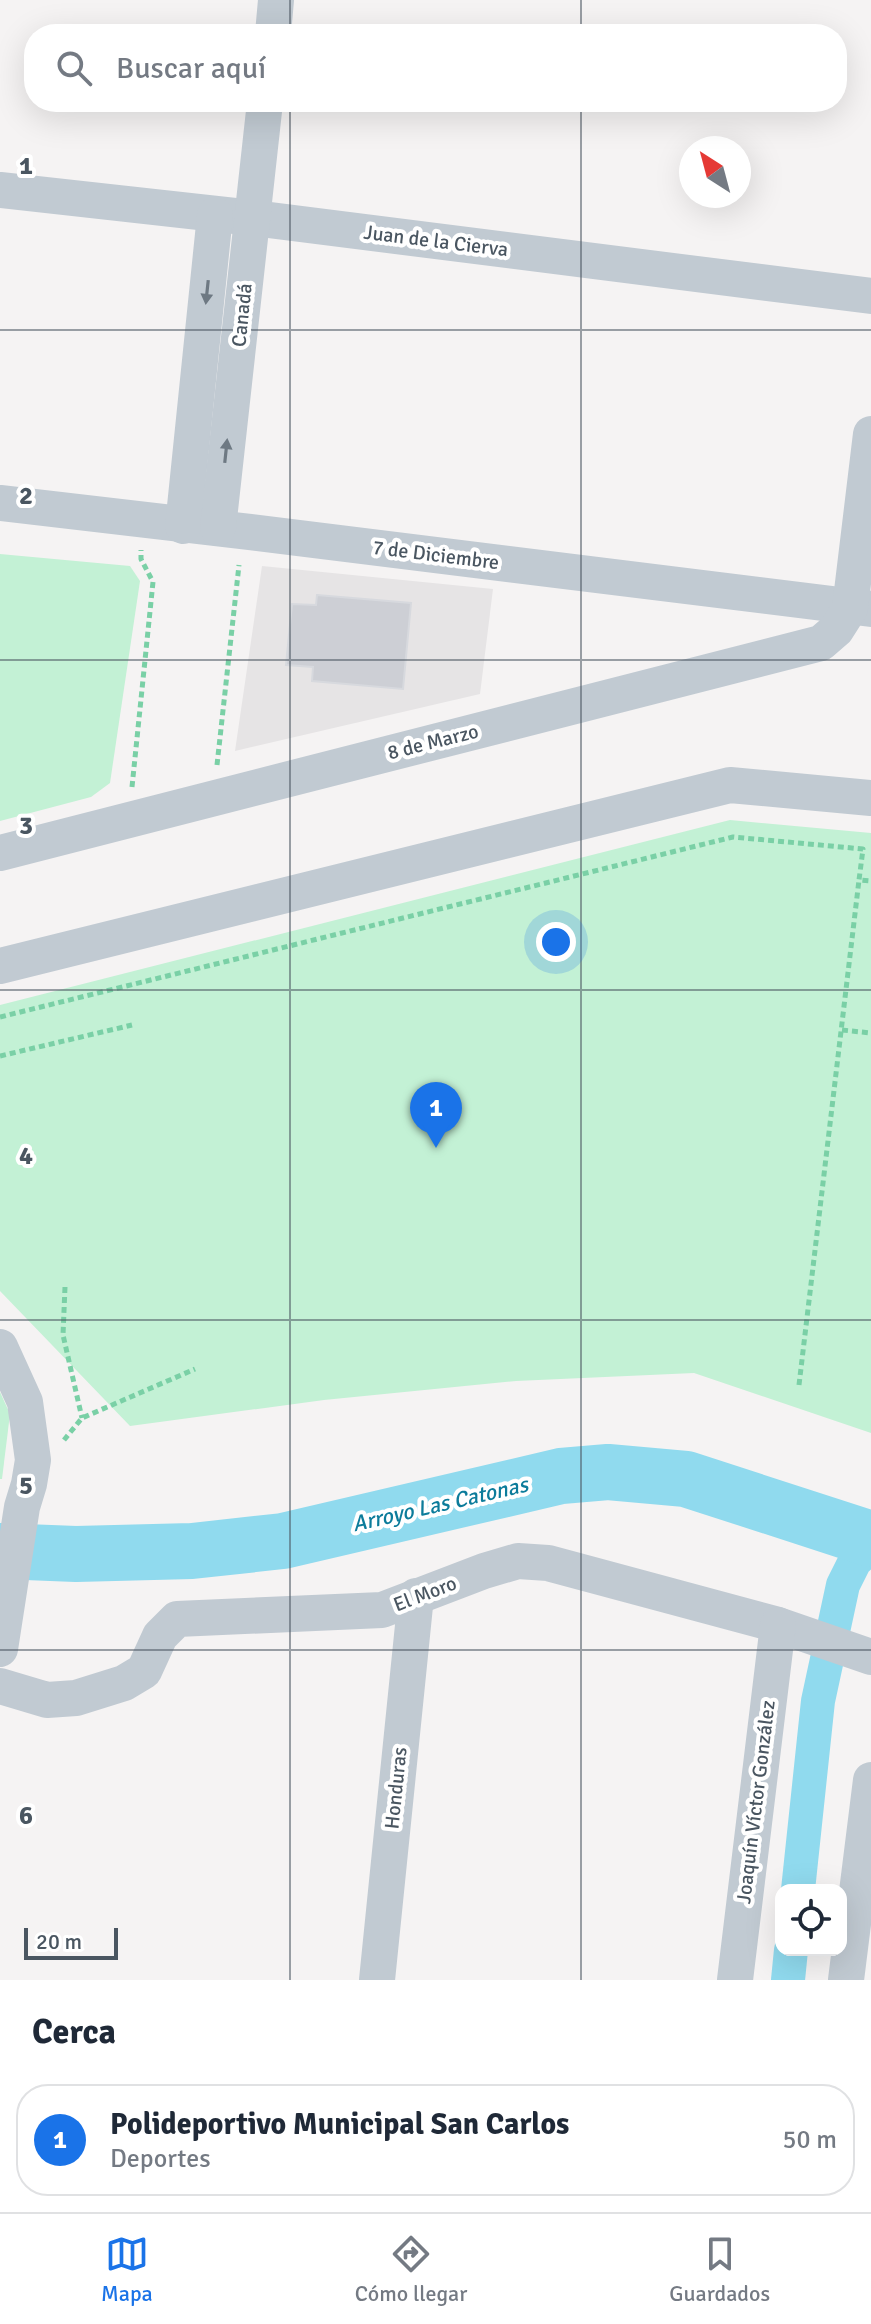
<!DOCTYPE html>
<html lang="es">
<meta charset="utf-8">
<style>
:root{--surface:#fff;--page:#f6f6f7;--text:#1f2937;--muted:#747a83;--line:#e0e1e3;--accent:#1a73e8}
body{margin:0;font-family:Signika,sans-serif;background:var(--page);color:var(--text)}
.controls{position:absolute;right:24px;bottom:24px;display:grid;overflow:hidden;border-radius:16px;box-shadow:0 8px 32px #0002}
.controls button{width:72px;height:72px;display:grid;place-items:center;padding:0;border:0;border-bottom:2px solid var(--line);background:var(--surface);color:var(--text);font:40px sans-serif}
.compass{position:absolute;left:679px;top:136px;width:72px;height:72px;border-radius:50%;background:var(--surface);box-shadow:0 8px 32px #0002;rotate:324deg}
.scale{position:absolute;left:24px;bottom:20px;width:94px;box-sizing:border-box;padding-left:8px;border:4px solid #4a5661;border-top:0;font-size:22px;line-height:28px;white-space:nowrap;color:#4a5661;-webkit-text-stroke:6px #fff;paint-order:stroke}
.you{position:absolute;left:556px;top:942px;width:28px;height:28px;margin:-20px;border:6px solid #fff;border-radius:50%;background:#1a73e8;box-shadow:0 0 0 12px #1a73e833}
.badge{display:grid;place-items:center;width:52px;height:52px;border-radius:50%;background:var(--accent);color:#fff;font-size:26px;font-weight:700}
.pin{position:absolute;translate:-50% -66px;filter:drop-shadow(0 2px 4px #0008)}
.pin::after{content:'';position:absolute;top:42px;width:28px;height:24px;background:inherit;clip-path:polygon(0 0,100% 0,50% 100%)}
.list{margin:0;padding:0;list-style:none}
h2{display:flex;justify-content:space-between;align-items:center;height:104px;margin:0;padding:0 32px;font-size:34px}
h2 small{font-size:26px;font-weight:400;color:var(--muted)}
.list li{display:grid;grid-template-columns:52px 1fr auto;gap:24px;align-items:center;box-sizing:border-box;height:112px;margin:0 16px 16px;padding:0 16px;border:2px solid var(--line);border-radius:32px}
.list b{display:block;font-size:30px;white-space:nowrap}
.list p{margin:0;font-size:26px;white-space:nowrap;color:var(--muted)}
.list em{font-size:26px;font-style:normal;color:var(--muted)}
.icon{flex:none;width:44px;height:44px;fill:none;stroke:currentColor;stroke-width:2;stroke-linecap:round;stroke-linejoin:round}
.map{position:relative;flex:none;width:871px;height:1980px;overflow:hidden}
.search{position:absolute;background:var(--surface);box-shadow:0 8px 32px #0002;left:24px;right:24px;top:24px;height:88px;display:flex;align-items:center;gap:20px;box-sizing:border-box;padding:0 28px;border-radius:32px;color:var(--muted);font-size:30px}
.sheet{height:232px;background:var(--surface)}
nav{display:flex;justify-content:space-around;align-items:center;box-sizing:border-box;height:112px;border-top:2px solid var(--line);background:var(--surface);font-size:22px;color:var(--muted)}
nav a{display:grid;justify-items:center;gap:4px}
nav .on{color:var(--accent)}
.map>svg:first-child{display:block}
.education{fill:#e6e4e5}
.green{fill:#c3f1d5}
.lines{fill:none;stroke-linecap:round;stroke-linejoin:round}
.canal{stroke:#90daee;stroke-width:34}
.river{stroke:#90daee;stroke-width:56}
.building{fill:#cdcfd5;stroke:#d7d9de;stroke-width:2}
.path{stroke:#7ad0a6;stroke-width:5;stroke-dasharray:6 4;stroke-linecap:butt}
.minor{stroke:#c1cad2;stroke-width:36}
.oneway{fill:#6e7983}
.grid{fill:none;stroke:#4a5661;stroke-width:2;stroke-opacity:0.55}
.labels{text-anchor:middle;dominant-baseline:central;stroke-width:8;stroke-linejoin:round;paint-order:stroke}
.street-label{font-size:20px;fill:#4a5661;stroke:#fff}
.water-label{font-size:22px;font-style:italic;fill:#0c7c9b;stroke:#fff}
.grid-label{font-size:26px;text-anchor:middle;font-weight:bold;fill:#4a5661;stroke:#fff;stroke-width:8;stroke-linejoin:round;paint-order:stroke}
</style>
<div class="map">
<svg width="871" height="1980" viewBox="0 0 871 1980">
<rect width="100%" height="100%" fill="#f5f3f3"/>
<path class="education" d="M 262,566 L 493,589 L 480,694 L 235,751 Z"/>
<g class="green">
<path d="M 0,554 L 130,566 L 140,581 L 110,783 L 91,797 L 0,821 Z"/>
<path d="M 730,820 L 871,833 L 871,1433 L 694,1373 L 516,1381 L 324,1400 L 130,1426 L 0,1291 L 0,1005 Z"/>
<path d="M 0,1392 L 10,1414 L 2,1479 L 0,1479 Z"/>
</g>
<g class="lines">
<g class="canal">
<path d="M 798,1890 L 818,1701 L 843,1585 L 855,1561 L 871,1547"/>
<path d="M 788,1980 L 791,1950"/>
</g>
<path class="river" d="M 0,1551 L 76,1554 L 192,1551 L 283,1541 L 561,1476 L 608,1472 L 686,1479 L 871,1539"/>
</g>
<path class="building" d="M 317,595 L 411,603 L 403,689 L 312,681 L 313,667 L 286,665 L 292,604 L 316,605 Z"/>
<g class="lines">
<g class="path">
<path d="M 217,765 L 239,565"/>
<path d="M 132,787 L 153,582 L 141,559 L 141,550"/>
<path d="M 0,1017 L 733,837 L 863,849 L 859,880 L 871,881"/>
<path d="M 842,1030 L 871,1033"/>
<path d="M 0,1056 L 132,1025"/>
<path d="M 65,1287 L 63,1335 L 82,1418"/>
<path d="M 799,1385 L 859,880"/>
<path d="M 64,1440 L 82,1418 L 195,1369"/>
</g>
<g class="minor">
<path d="M 273,34 L 276,0"/>
<path d="M 0,190 L 253,218 L 871,296"/>
<path d="M 0,503 L 250,532 L 871,609"/>
<path d="M 183,526 L 215,215"/>
<path d="M 218,528 L 265,102"/>
<path d="M 0,853 L 821,643 L 836,630 L 850,608 L 871,434"/>
<path d="M 0,966 L 730,785 L 871,798"/>
<path d="M 0,1347 L 25,1402 L 33,1460 L 29,1484 L 22,1507 L 0,1649"/>
<path d="M 0,1686 L 47,1700 L 76,1698 L 124,1683 L 144,1671 L 160,1636 L 177,1619 L 382,1610 L 484,1571 L 518,1561 L 548,1563 L 778,1625 L 871,1657"/>
<path d="M 377,1980 L 416,1596"/>
<path d="M 735,1980 L 778,1625"/>
<path d="M 846,1980 L 871,1780"/>
</g>
</g>
<defs><path id="oneway-solid" d="M-6-.8H1V-3.2L6.5 0L1 3.2V.8H-6Z" transform="scale(2)"/></defs>
<g class="oneway">
<use href="#oneway-solid" transform="translate(207 292) rotate(96)"/>
<use href="#oneway-solid" transform="translate(226 451) rotate(-84)"/>
</g>
<path class="grid" d="M 290,0 L 290,34M 581,0 L 581,34M 290,102 L 290,1980M 581,102 L 581,1980M 0,330 L 871,330M 0,660 L 871,660M 0,990 L 871,990M 0,1320 L 871,1320M 0,1650 L 871,1650"/>
<g class="labels">
<g class="street-label">
<text transform="translate(436 241) rotate(7)">Juan de la Cierva</text>
<text transform="translate(242 315) rotate(-84)">Canadá</text>
<text transform="translate(436 555) rotate(7)">7 de Diciembre</text>
<text transform="translate(433 742) rotate(-14)">8 de Marzo</text>
<text transform="translate(425 1594) rotate(-21)">El Moro</text>
<text transform="translate(396 1788) rotate(-84)">Honduras</text>
<text transform="translate(756 1802) rotate(-83)">Joaquín Víctor González</text>
</g>
<g class="water-label">
<text transform="translate(440 1504) rotate(-13)">Arroyo Las Catonas</text>
</g>
</g>
<g class="grid-label">
<text x="26" y="174">1</text>
<text x="26" y="504">2</text>
<text x="26" y="834">3</text>
<text x="26" y="1164">4</text>
<text x="26" y="1494">5</text>
<text x="26" y="1824">6</text>
</g>
</svg>
<div class="controls">
<button><svg class="icon" aria-label="locate" viewBox="0 0 24 24"><circle cx="12" cy="12" r="6"/><path d="M12 2v4M12 18v4M2 12h4M18 12h4"/></svg></button>
</div>
<svg class="compass" viewBox="-18 -18 36 36"><path d="M0-13l5 13h-10z" fill="#e53935"/><path d="M0 13l5-13h-10z" fill="#747a83"/></svg>
<div class="scale">20 m</div>
<div class="you"></div>
<div class="pin badge" style="left:436px;top:1148px">1</div>
<div class="search"><svg class="icon" aria-label="search" viewBox="0 0 24 24"><circle cx="10" cy="10" r="6"/><path d="M15 15l6 6"/></svg>Buscar aquí</div>
</div>
<section class="sheet">
<h2>Cerca<small></small></h2>
<ul class="list">
<li><span class="badge">1</span><div><b>Polideportivo Municipal San Carlos</b><p>Deportes</p></div><em>50 m</em></li>
</ul>
</section>
<nav>
<a class="on"><svg class="icon" aria-label="map" viewBox="0 0 24 24"><path d="M3 6l6-2 6 2 6-2v14l-6 2-6-2-6 2zM9 4v14M15 6v14"/></svg>Mapa</a>
<a><svg class="icon" aria-label="directions" viewBox="0 0 24 24"><path d="M12 3l9 9-9 9-9-9zM9 14v-3h6M13 9l2 2-2 2"/></svg>Cómo llegar</a>
<a><svg class="icon" aria-label="saved" viewBox="0 0 24 24"><path d="M7 4h10v16l-5-4-5 4z"/></svg>Guardados</a>
</nav>
